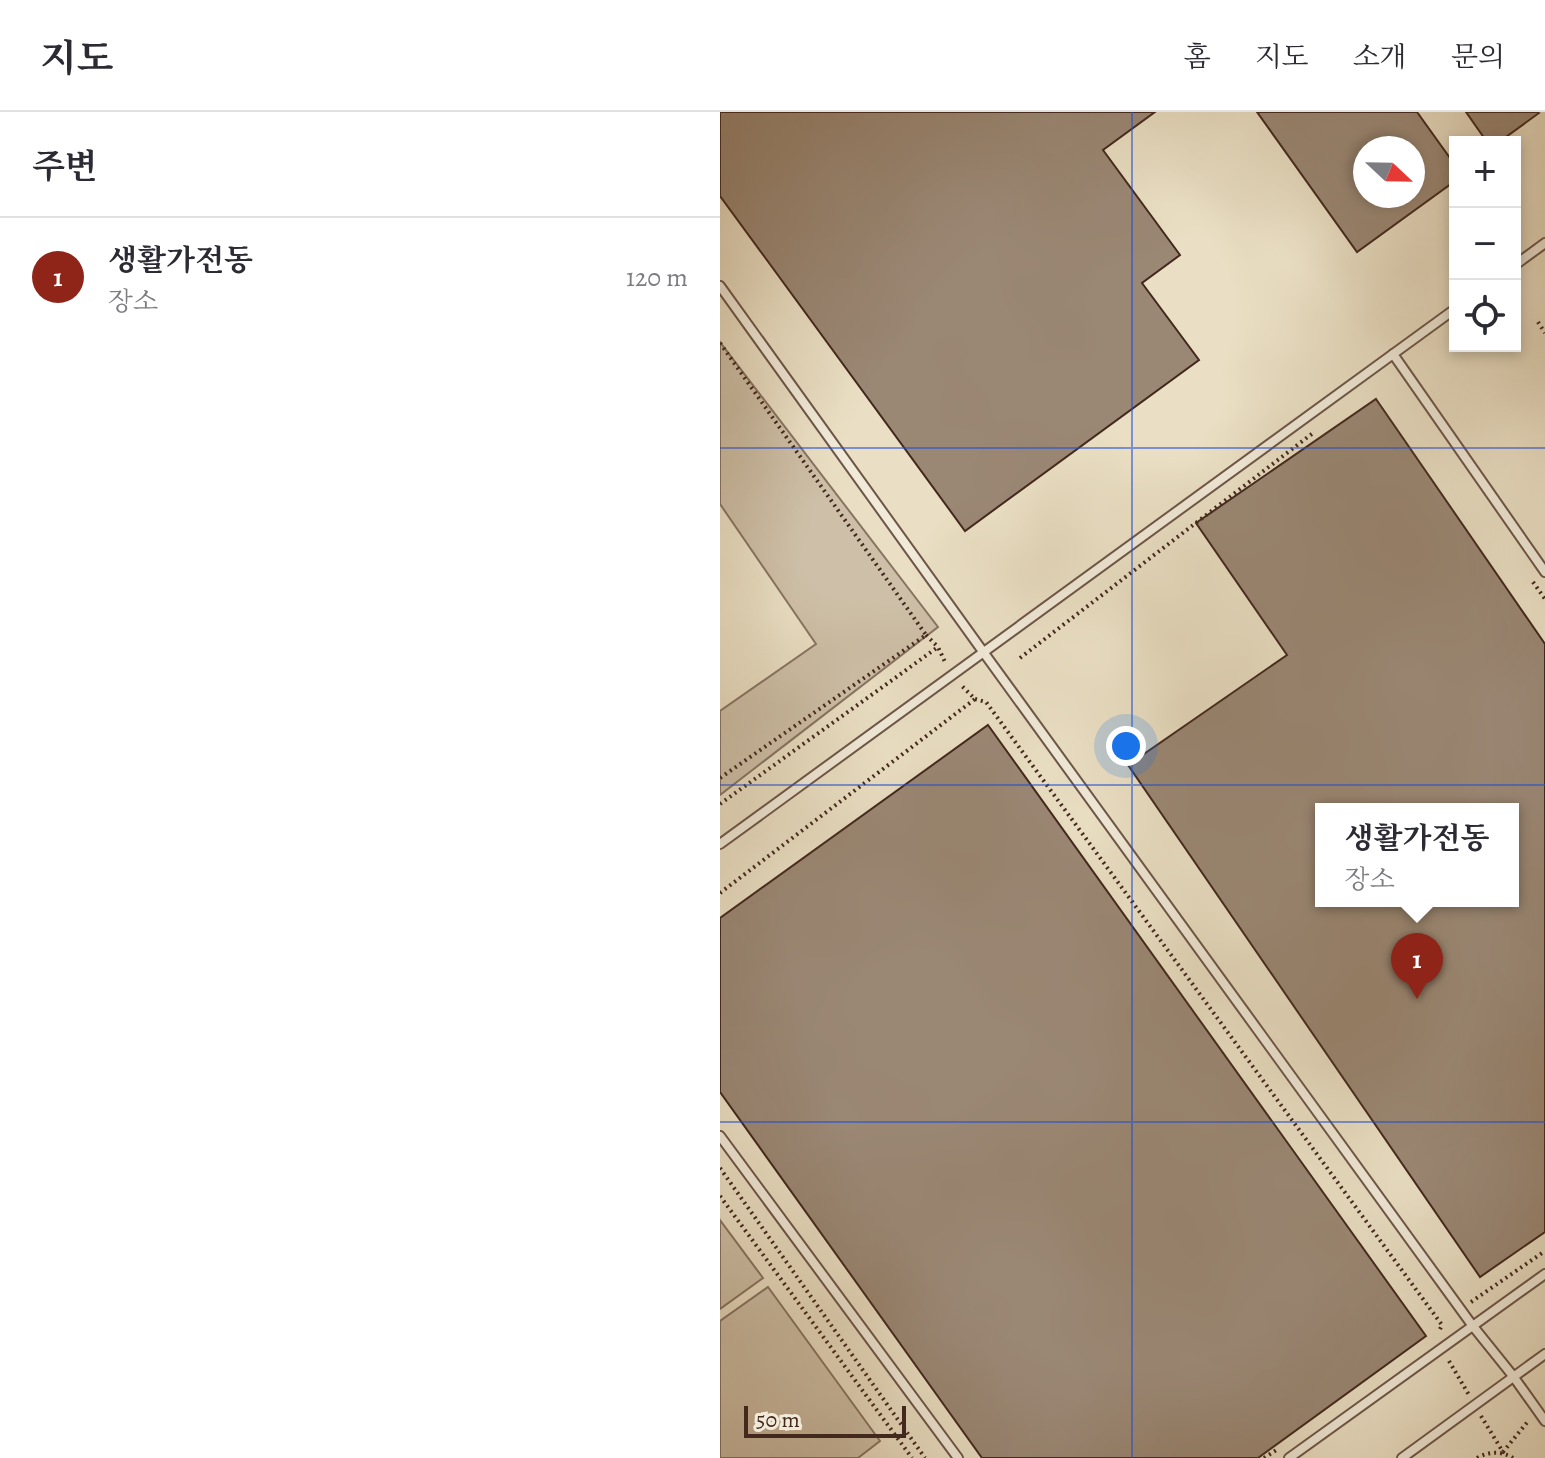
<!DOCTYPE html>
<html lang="ko">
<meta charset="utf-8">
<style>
:root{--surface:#fff;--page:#f2f2f3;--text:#2b2b33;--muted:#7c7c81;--line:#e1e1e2;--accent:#8f2418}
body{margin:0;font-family:Alegreya,"Noto Serif KR",serif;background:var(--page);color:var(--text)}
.controls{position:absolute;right:24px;top:24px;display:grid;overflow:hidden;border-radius:0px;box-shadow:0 4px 12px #0003}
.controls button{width:72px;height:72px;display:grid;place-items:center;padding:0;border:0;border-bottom:2px solid var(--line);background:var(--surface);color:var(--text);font:40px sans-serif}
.compass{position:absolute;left:633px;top:24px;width:72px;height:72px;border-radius:50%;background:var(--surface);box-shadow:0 4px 12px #0003;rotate:112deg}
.scale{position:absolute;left:24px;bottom:20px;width:162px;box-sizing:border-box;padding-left:8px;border:4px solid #43281e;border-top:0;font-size:22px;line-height:28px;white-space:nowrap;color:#43281e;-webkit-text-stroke:6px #f1ead9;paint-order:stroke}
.you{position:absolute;left:406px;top:634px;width:28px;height:28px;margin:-20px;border:6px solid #fff;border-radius:50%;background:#1a73e8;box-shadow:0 0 0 12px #1a73e833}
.badge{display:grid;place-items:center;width:52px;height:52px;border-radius:50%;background:var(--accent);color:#fff;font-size:26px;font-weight:700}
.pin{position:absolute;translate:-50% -66px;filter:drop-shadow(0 2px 4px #0008)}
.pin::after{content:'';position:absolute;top:42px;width:28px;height:24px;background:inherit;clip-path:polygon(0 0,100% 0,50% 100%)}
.popup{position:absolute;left:595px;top:691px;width:204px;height:104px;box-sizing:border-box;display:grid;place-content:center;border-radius:0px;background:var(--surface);filter:drop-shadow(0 2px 6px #0005);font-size:26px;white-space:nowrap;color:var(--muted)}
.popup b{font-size:30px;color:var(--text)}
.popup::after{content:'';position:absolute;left:50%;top:100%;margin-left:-16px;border:16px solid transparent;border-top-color:var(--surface)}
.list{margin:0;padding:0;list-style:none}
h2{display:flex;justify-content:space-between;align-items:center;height:104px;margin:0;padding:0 32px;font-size:34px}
h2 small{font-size:26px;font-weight:400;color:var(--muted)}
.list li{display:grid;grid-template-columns:52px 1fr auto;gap:24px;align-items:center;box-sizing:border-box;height:120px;padding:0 32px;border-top:2px solid var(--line)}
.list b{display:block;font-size:30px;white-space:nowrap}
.list p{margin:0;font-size:26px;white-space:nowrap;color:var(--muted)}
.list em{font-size:26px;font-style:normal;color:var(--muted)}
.icon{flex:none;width:44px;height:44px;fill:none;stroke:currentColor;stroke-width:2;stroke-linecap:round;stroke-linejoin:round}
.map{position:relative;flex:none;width:825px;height:1346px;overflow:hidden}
header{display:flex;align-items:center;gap:48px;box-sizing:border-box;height:112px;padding:0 40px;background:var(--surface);border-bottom:2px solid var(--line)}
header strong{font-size:38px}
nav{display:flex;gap:44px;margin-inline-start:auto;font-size:28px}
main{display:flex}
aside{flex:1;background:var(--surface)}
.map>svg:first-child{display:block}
.green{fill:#cec0a8;stroke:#887463;stroke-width:2}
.building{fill:#9a8774;stroke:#43281e;stroke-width:2;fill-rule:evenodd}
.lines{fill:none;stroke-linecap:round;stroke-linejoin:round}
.lane-casing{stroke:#6d5648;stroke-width:12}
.path{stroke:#43281e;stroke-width:4;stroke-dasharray:2 4;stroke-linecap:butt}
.lane{stroke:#f1ead9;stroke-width:8}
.grid{fill:none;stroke:#1d4ed8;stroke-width:2;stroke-opacity:0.55}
</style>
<header>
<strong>지도</strong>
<nav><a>홈</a><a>지도</a><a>소개</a><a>문의</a></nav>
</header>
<main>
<aside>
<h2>주변<small></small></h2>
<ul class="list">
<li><span class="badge">1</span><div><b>생활가전동</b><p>장소</p></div><em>120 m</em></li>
</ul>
</aside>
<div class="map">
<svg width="825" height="1346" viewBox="0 0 825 1346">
<rect width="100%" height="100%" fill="#eadfc4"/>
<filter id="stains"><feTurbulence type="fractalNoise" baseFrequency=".0025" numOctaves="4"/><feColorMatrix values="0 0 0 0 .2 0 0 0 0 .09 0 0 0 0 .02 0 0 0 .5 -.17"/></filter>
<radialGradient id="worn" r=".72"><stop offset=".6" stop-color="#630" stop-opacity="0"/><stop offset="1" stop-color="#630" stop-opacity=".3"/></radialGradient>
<g class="green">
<path d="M 0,230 L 218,515 L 0,683 L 0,599 L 96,532 L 0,392 Z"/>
<path d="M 0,1108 L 43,1166 L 0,1197 Z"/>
<path d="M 48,1175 L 160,1329 L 138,1346 L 0,1346 L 0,1209 Z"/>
</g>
<g class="building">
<path d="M 0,0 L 435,0 L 383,38 L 460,143 L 422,171 L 479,248 L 245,419 L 0,84 Z"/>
<path d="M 537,0 L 697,0 L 735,53 L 735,69 L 637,140 ZM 645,36 L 693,36 L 693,84 L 645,84 Z"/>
<path d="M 746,0 L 818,0 L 819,1 L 779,30 L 767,30 Z"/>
<path d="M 656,287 L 825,532 L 825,1120 L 760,1165 L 408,653 L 567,543 L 476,411 ZM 601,697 L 793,697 L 793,789 L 601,789 Z"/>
<path d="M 268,613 L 706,1224 L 538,1346 L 262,1346 L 0,980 L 0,806 Z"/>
</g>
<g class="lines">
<g class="lane-casing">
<g id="lane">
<path d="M 795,153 L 825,131"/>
<path d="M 0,174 L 264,541 L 752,1213 L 793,1264 L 825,1309"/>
<path d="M 673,242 L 825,460"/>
<path d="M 0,732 L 735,197"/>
<path d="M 0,1024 L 238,1346"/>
<path d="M 569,1346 L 825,1162"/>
<path d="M 682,1346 L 825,1242"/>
</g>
</g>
<g class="path">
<path d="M 818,210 L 825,221"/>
<path d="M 0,231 L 206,523 L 0,666"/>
<path d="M 813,470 L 825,487"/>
<path d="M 206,523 L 218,535"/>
<path d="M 300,546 L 593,321"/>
<path d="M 255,587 L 266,590 L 722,1213 L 719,1219"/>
<path d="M 0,692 L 218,535 L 225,550"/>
<path d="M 0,781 L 255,587 L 241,573"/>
<path d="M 0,1056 L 205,1346"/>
<path d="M 0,1084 L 192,1346"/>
<path d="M 751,1190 L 825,1139"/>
<path d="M 729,1249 L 749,1283"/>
<path d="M 761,1304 L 783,1340 L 809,1308"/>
<path d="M 544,1346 L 558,1337"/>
<path d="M 757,1346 C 769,1339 782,1339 793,1346"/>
</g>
<use href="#lane" class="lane"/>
</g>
<path class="grid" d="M 412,0 L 412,1346M 0,336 L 825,336M 0,673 L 825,673M 0,1010 L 825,1010"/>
<rect width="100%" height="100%" filter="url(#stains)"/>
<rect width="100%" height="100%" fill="url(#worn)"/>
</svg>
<div class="controls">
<button>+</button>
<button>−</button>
<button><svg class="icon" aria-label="locate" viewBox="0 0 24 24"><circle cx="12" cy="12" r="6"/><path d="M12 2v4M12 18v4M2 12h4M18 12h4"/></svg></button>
</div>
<svg class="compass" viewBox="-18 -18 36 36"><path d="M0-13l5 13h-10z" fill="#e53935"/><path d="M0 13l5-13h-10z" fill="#7c7c81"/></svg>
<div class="scale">50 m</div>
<div class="you"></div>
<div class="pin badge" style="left:697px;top:887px">1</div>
<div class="popup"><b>생활가전동</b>장소</div>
</div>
</main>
